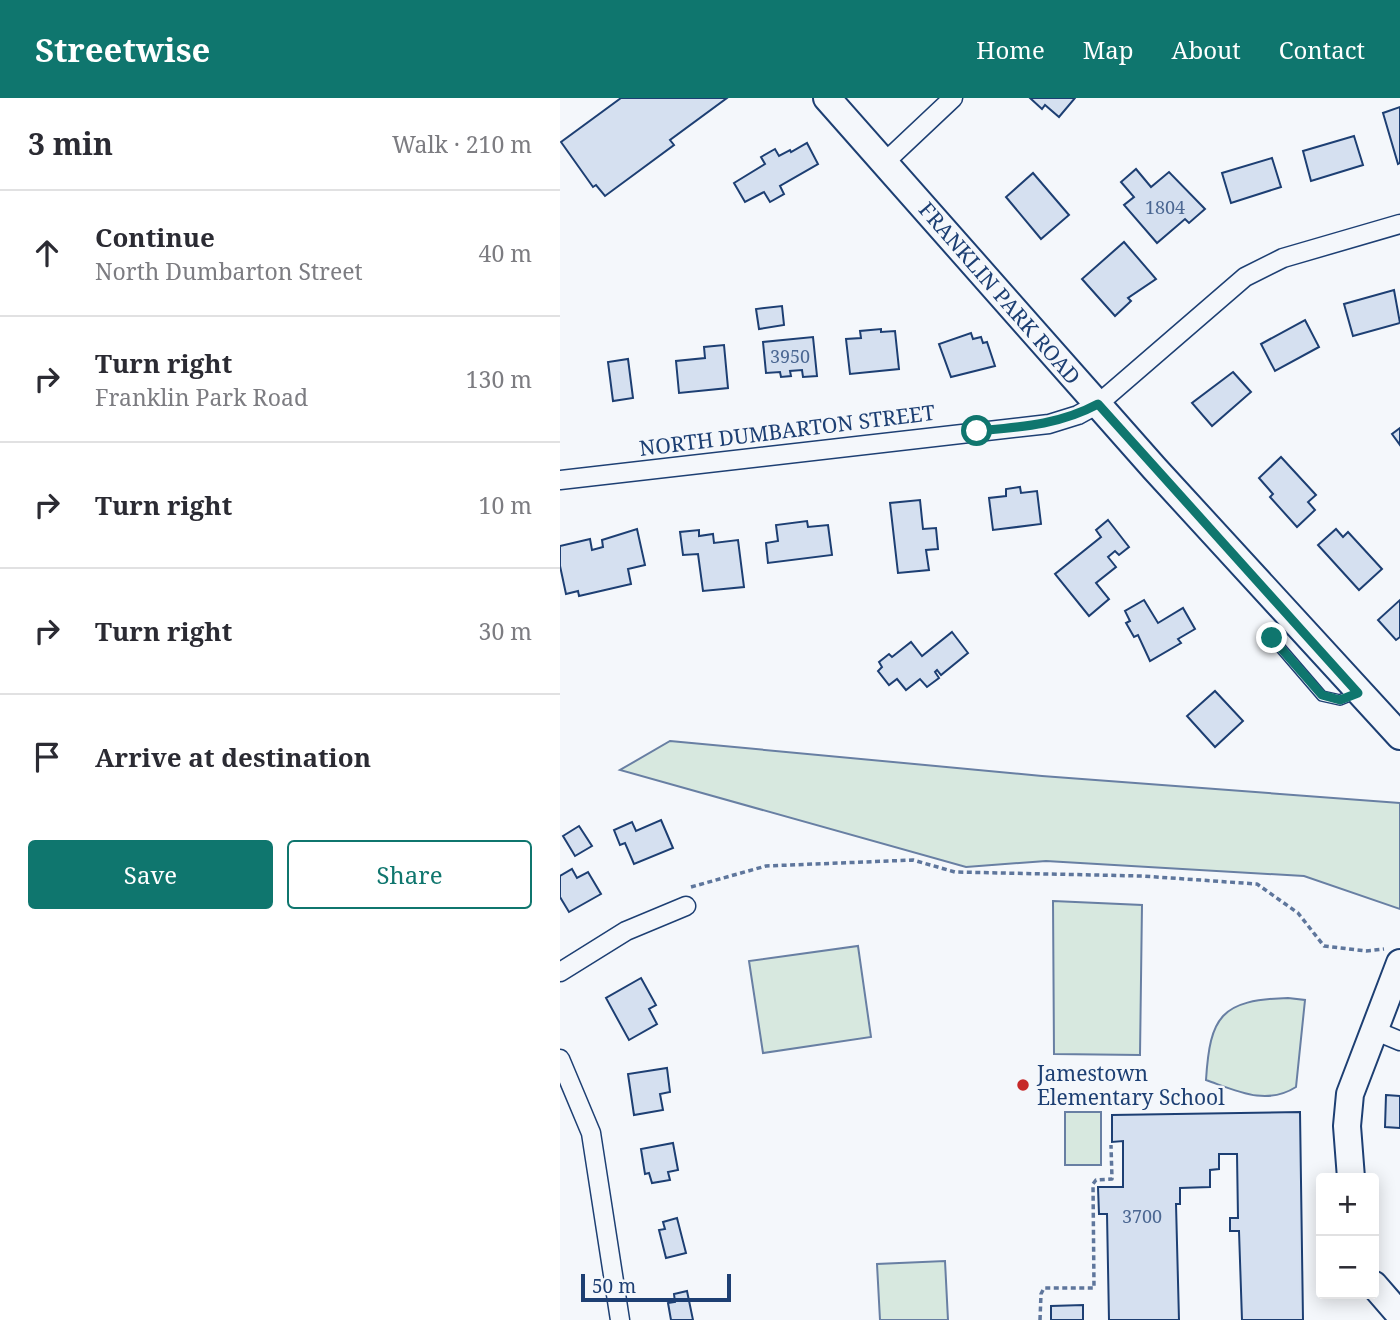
<!DOCTYPE html>
<meta charset="utf-8">
<style>
:root{--surface:#fff;--page:#f2f2f3;--text:#2b2b33;--muted:#7c7c81;--line:#e1e1e2;--accent:#0f766e}
body{margin:0;font-family:"Noto Serif",serif;background:var(--page);color:var(--text)}
.controls{position:absolute;right:21px;bottom:21px;display:grid;overflow:hidden;border-radius:7px;box-shadow:0 4px 18px #0003}
.controls button{width:63px;height:63px;display:grid;place-items:center;padding:0;border:0;border-bottom:2px solid var(--line);background:var(--surface);color:var(--text);font:35px sans-serif}
.scale{position:absolute;left:21px;bottom:18px;width:150px;box-sizing:border-box;padding-left:7px;border:4px solid #1d3f73;border-top:0;font-size:19px;line-height:24px;white-space:nowrap;color:#1d3f73;-webkit-text-stroke:5px #f4f7fb;paint-order:stroke}
.stop{position:absolute;width:21px;height:21px;margin:-16px;border:5px solid #0f766e;border-radius:50%;background:#fff}
.stop.end{background:#0f766e;border-color:#fff;box-shadow:0 2px 7px #0008}
.list{margin:0;padding:0;list-style:none}
h2{display:flex;justify-content:space-between;align-items:center;height:91px;margin:0;padding:0 28px;font-size:30px}
h2 small{font-size:23px;font-weight:400;color:var(--muted)}
.list li{display:grid;grid-template-columns:46px 1fr auto;gap:21px;align-items:center;box-sizing:border-box;height:126px;padding:0 28px;border-top:2px solid var(--line)}
.list b{display:block;font-size:26px;white-space:nowrap}
.list p{margin:0;font-size:23px;white-space:nowrap;color:var(--muted)}
.list em{font-size:23px;font-style:normal;color:var(--muted)}
.actions{display:flex;gap:14px;padding:21px 28px}
.actions a{flex:1;padding:16px 0;border:2px solid var(--accent);border-radius:7px;text-align:center;font-size:24px;color:var(--accent)}
.actions .main{background:var(--accent);color:#fff}
.icon{flex:none;width:38px;height:38px;fill:none;stroke:currentColor;stroke-width:2;stroke-linecap:round;stroke-linejoin:round}
.map{position:relative;flex:none;width:840px;height:1222px;overflow:hidden}
header{display:flex;align-items:center;gap:42px;box-sizing:border-box;height:98px;padding:0 35px;background:var(--accent);color:#fff}
header strong{font-size:33px}
nav{display:flex;gap:38px;margin-inline-start:auto;font-size:24px}
main{display:flex}
aside{flex:1;background:var(--surface)}
.map>svg:first-child{display:block}
.green{fill:#d7e8df;stroke:#687fa3;stroke-width:2}
.building{fill:#d5e0f0;stroke:#1d3f73;stroke-width:2}
.lines{fill:none;stroke-linecap:round;stroke-linejoin:round}
.lane-casing{stroke:#1d3f73;stroke-width:12}
.street-casing{stroke:#1d3f73;stroke-width:21}
.secondary-casing{stroke:#1d3f73;stroke-width:30}
.path{stroke:#5e769c;stroke-width:3.5;stroke-dasharray:5 3.5;stroke-linecap:butt}
.lane{stroke:#f4f7fb;stroke-width:9}
.street{stroke:#f4f7fb;stroke-width:18}
.secondary{stroke:#f4f7fb;stroke-width:26}
.route{stroke:#0f766e;stroke-width:9}
.poi-dot{fill:#c62828;stroke:#f4f7fb;stroke-width:2.5}
.labels{text-anchor:middle;dominant-baseline:central;stroke-width:5;stroke-linejoin:round;paint-order:stroke}
.number-label{font-size:18px;fill:#4b6792}
.street-label{font-size:21px;fill:#1d3f73;stroke:#f4f7fb}
.poi-label{font-size:21px;fill:#1d3f73;stroke:#f4f7fb;text-anchor:start}
</style>
<header>
<strong>Streetwise</strong>
<nav><a>Home</a><a>Map</a><a>About</a><a>Contact</a></nav>
</header>
<main>
<aside>
<h2>3 min<small>Walk · 210 m</small></h2>
<ul class="list">
<li><svg class="icon" aria-label="ahead" viewBox="0 0 24 24"><path d="M12 20V5M6 11l6-6 6 6"/></svg><div><b>Continue</b><p>North Dumbarton Street</p></div><em>40 m</em></li>
<li><svg class="icon" aria-label="right" viewBox="0 0 24 24"><path d="M7 20v-9h11M14 6l5 5-5 5"/></svg><div><b>Turn right</b><p>Franklin Park Road</p></div><em>130 m</em></li>
<li><svg class="icon" aria-label="right" viewBox="0 0 24 24"><path d="M7 20v-9h11M14 6l5 5-5 5"/></svg><div><b>Turn right</b></div><em>10 m</em></li>
<li><svg class="icon" aria-label="right" viewBox="0 0 24 24"><path d="M7 20v-9h11M14 6l5 5-5 5"/></svg><div><b>Turn right</b></div><em>30 m</em></li>
<li><svg class="icon" aria-label="arrive" viewBox="0 0 24 24"><path d="M6 21V4h12l-3 4 3 4H6"/></svg><div><b>Arrive at destination</b></div></li>
</ul>
<div class="actions"><a class="main">Save</a><a>Share</a></div>
</aside>
<div class="map">
<svg width="840" height="1222" viewBox="0 0 840 1222">
<rect width="100%" height="100%" fill="#f4f7fb"/>
<g class="green">
<path d="M 110,643 L 482,678 L 840,705 L 840,811 L 744,778 L 486,763 L 406,769 L 60,672 Z"/>
<path d="M 493,803 L 582,807 L 580,957 L 494,956 Z"/>
<path d="M 298,848 L 311,939 L 203,955 L 189,863 Z"/>
<path d="M 728,900 L 745,902 L 736,989 C 706,1008 677,993 646,982 C 650,918 661,902 728,900 Z"/>
<rect x="505" y="1014" width="36" height="53"/>
<path d="M 385,1163 L 388,1222 L 320,1222 L 317,1166 Z"/>
</g>
<g class="building">
<path d="M 61,0 L 167,0 L 110,42 L 114,47 L 45,98 L 36,87 L 33,89 L 1,44 Z"/>
<path d="M 470,0 L 515,0 L 499,19 L 485,7 L 482,11 Z"/>
<path d="M 840,9 L 840,65 L 838,66 L 823,15 Z"/>
<path d="M 794,38 L 803,67 L 751,83 L 743,53 Z"/>
<path d="M 247,45 L 258,66 L 220,88 L 224,96 L 210,104 L 204,94 L 185,104 L 174,85 L 205,66 L 201,59 L 215,51 L 219,58 L 230,52 L 231,54 Z"/>
<path d="M 712,60 L 721,89 L 671,105 L 662,75 Z"/>
<path d="M 576,71 L 591,89 L 609,74 L 645,111 L 629,125 L 625,121 L 597,145 L 564,107 L 574,99 L 561,84 Z"/>
<path d="M 473,75 L 509,117 L 481,141 L 446,99 Z"/>
<path d="M 564,144 L 596,181 L 568,200 L 571,203 L 555,218 L 522,181 Z"/>
<path d="M 834,192 L 840,225 L 793,238 L 784,206 Z"/>
<path d="M 222,208 L 224,227 L 199,231 L 196,211 Z"/>
<path d="M 745,222 L 759,249 L 715,273 L 701,246 Z"/>
<path d="M 321,231 L 321,234 L 335,233 L 339,271 L 290,276 L 286,241 L 301,240 L 300,233 Z"/>
<path d="M 411,235 L 413,241 L 421,239 L 423,245 L 427,244 L 435,268 L 391,279 L 379,246 Z"/>
<path d="M 253,239 L 257,278 L 243,279 L 242,272 L 230,273 L 231,278 L 221,279 L 220,274 L 206,275 L 203,244 Z"/>
<path d="M 164,247 L 168,290 L 119,295 L 116,263 L 145,260 L 144,249 Z"/>
<path d="M 68,261 L 73,300 L 53,303 L 48,264 Z"/>
<path d="M 673,274 L 691,294 L 652,328 L 632,305 Z"/>
<path d="M 840,330 L 840,347 L 832,336 Z"/>
<path d="M 721,359 L 756,397 L 748,404 L 755,412 L 737,429 L 710,399 L 713,396 L 699,380 Z"/>
<path d="M 460,389 L 461,395 L 477,393 L 481,426 L 433,432 L 429,400 L 446,398 L 446,391 Z"/>
<path d="M 360,402 L 363,431 L 376,430 L 378,451 L 366,452 L 369,472 L 338,475 L 330,405 Z"/>
<path d="M 548,422 L 569,449 L 559,457 L 555,453 L 548,459 L 556,469 L 536,485 L 549,501 L 529,518 L 495,476 L 541,439 L 536,432 Z"/>
<path d="M 247,423 L 248,429 L 268,427 L 272,457 L 208,465 L 206,445 L 218,443 L 216,427 Z"/>
<path d="M 77,431 L 85,467 L 68,471 L 71,486 L 19,498 L 18,493 L 6,496 L 0,468 L 0,448 L 30,441 L 32,452 L 43,449 L 42,442 Z"/>
<path d="M 776,431 L 783,439 L 788,434 L 822,471 L 799,492 L 758,447 Z"/>
<path d="M 139,432 L 139,438 L 153,436 L 154,445 L 178,442 L 184,489 L 143,493 L 138,456 L 123,457 L 120,434 Z"/>
<path d="M 584,502 L 598,525 L 623,510 L 635,531 L 618,541 L 621,545 L 590,563 L 578,537 L 574,539 L 566,525 L 570,523 L 565,513 Z"/>
<path d="M 840,502 L 840,539 L 836,542 L 818,522 Z"/>
<path d="M 392,534 L 408,555 L 381,577 L 377,572 L 375,574 L 379,580 L 367,589 L 360,581 L 346,592 L 337,581 L 329,587 L 318,573 L 322,569 L 319,564 L 329,556 L 332,559 L 351,544 L 362,558 Z"/>
<path d="M 655,593 L 683,623 L 655,649 L 627,618 Z"/>
<path d="M 101,722 L 113,750 L 74,766 L 65,745 L 60,747 L 54,732 L 72,724 L 76,733 Z"/>
<path d="M 19,728 L 32,748 L 15,758 L 3,738 Z"/>
<path d="M 12,771 L 17,780 L 28,774 L 41,796 L 9,814 L 0,799 L 0,778 Z"/>
<path d="M 81,880 L 96,907 L 89,911 L 97,926 L 69,942 L 46,900 Z"/>
<path d="M 107,970 L 110,994 L 100,996 L 103,1012 L 74,1017 L 68,976 Z"/>
<path d="M 826,997 L 840,998 L 840,1030 L 825,1029 Z"/>
<path d="M 740,1014 L 743,1222 L 682,1222 L 679,1133 L 670,1133 L 670,1120 L 678,1120 L 677,1056 L 659,1056 L 659,1071 L 650,1072 L 650,1089 L 620,1090 L 620,1106 L 616,1106 L 619,1222 L 549,1222 L 547,1116 L 539,1116 L 538,1089 L 563,1089 L 563,1043 L 552,1044 L 552,1017 Z"/>
<path d="M 113,1045 L 118,1072 L 108,1074 L 110,1082 L 92,1085 L 89,1075 L 85,1076 L 81,1051 Z"/>
<path d="M 117,1120 L 126,1155 L 106,1160 L 99,1132 L 105,1131 L 103,1124 Z"/>
<path d="M 127,1193 L 133,1222 L 111,1222 L 108,1205 L 115,1204 L 114,1196 Z"/>
<path d="M 523,1207 L 523,1222 L 491,1222 L 491,1208 Z"/>
</g>
<g class="lines">
<g class="lane-casing">
<path id="lane" d="M 712,540 L 762,598 L 780,602 L 797,595"/>
</g>
<g class="street-casing">
<g id="street">
<path d="M 324,65 L 393,0"/>
<path d="M 0,382 L 489,326 L 518,317 L 538,306 L 685,179 L 723,160 L 840,126"/>
<path d="M 0,874 L 66,833 L 126,808"/>
<path d="M 816,933 L 840,943"/>
<path d="M 0,961 L 31,1035 L 60,1222"/>
</g>
</g>
<g class="secondary-casing">
<g id="secondary">
<path d="M 267,0 L 595,371 L 840,638"/>
<path d="M 791,1080 L 787,1028 L 790,996 L 840,865"/>
<path d="M 814,1187 L 840,1217"/>
</g>
</g>
<g class="path">
<path d="M 131,789 L 206,768 L 353,762 L 395,774 L 582,778 L 697,786 L 738,815 L 764,848 L 806,853 L 824,851"/>
<path d="M 480,1222 L 481,1196 L 484,1190 L 534,1190 L 533,1086 L 536,1082 L 552,1081 L 551,1047"/>
</g>
<use href="#lane" class="lane"/>
<use href="#street" class="street"/>
<use href="#secondary" class="secondary"/>
</g>
<g class="lines">
<path class="route" d="M 417,333 C 460,329 499,327 538,306 L 798,595 L 780,602 L 762,597 L 712,540"/>
</g>
<circle class="poi-dot" cx="463" cy="987" r="7"/>
<g class="labels">
<g class="number-label">
<text x="605" y="109">1804</text>
<text x="230" y="258">3950</text>
<text x="582" y="1118">3700</text>
</g>
<g class="street-label">
<text transform="translate(440 195) rotate(49)">FRANKLIN PARK ROAD</text>
<text transform="translate(227 332) rotate(-7)">NORTH DUMBARTON STREET</text>
</g>
<g class="poi-label">
<text x="477" y="975">Jamestown<tspan x="477" dy="24">Elementary School</tspan></text>
</g>
</g>
</svg>
<div class="controls">
<button>+</button>
<button>−</button>
</div>
<div class="scale">50 m</div>
<div class="stop" style="left:417px;top:333px"></div>
<div class="stop end" style="left:712px;top:540px"></div>
</div>
</main>
